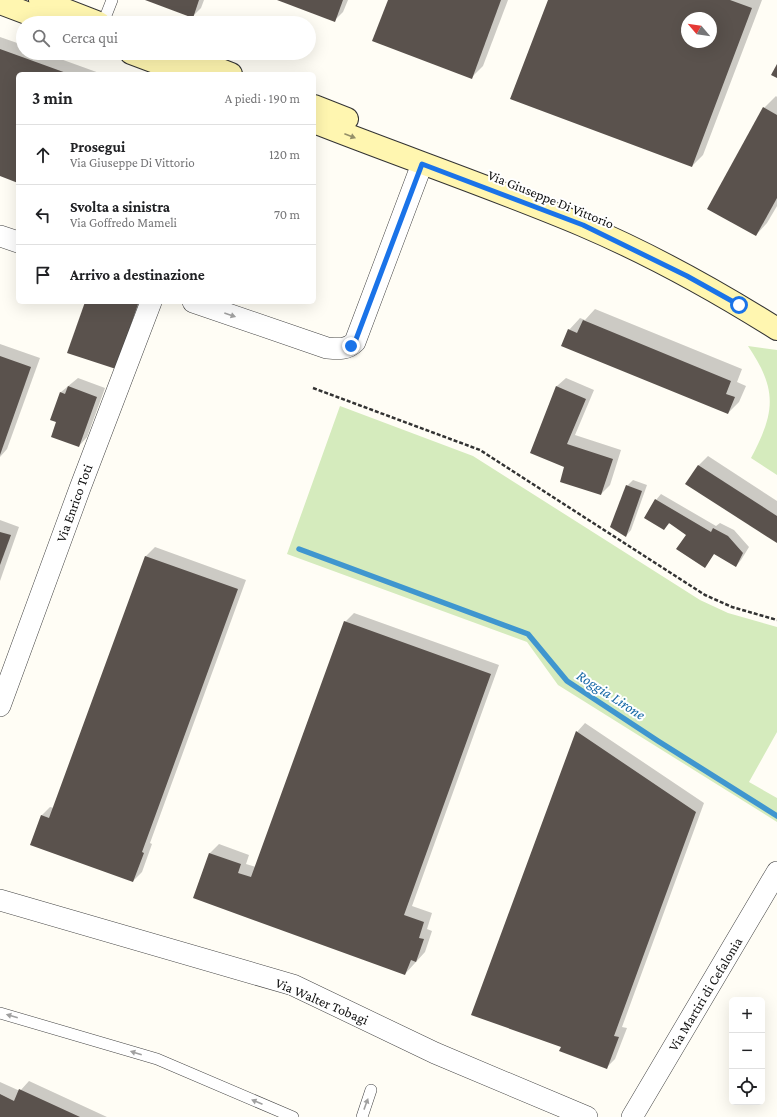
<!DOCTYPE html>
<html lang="it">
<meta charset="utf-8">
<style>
:root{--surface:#fff;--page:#f6f6f6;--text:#202124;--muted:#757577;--line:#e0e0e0}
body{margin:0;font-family:"Crimson Pro",serif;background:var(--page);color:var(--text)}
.controls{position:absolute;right:12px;bottom:12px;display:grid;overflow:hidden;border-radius:6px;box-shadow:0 4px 16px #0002}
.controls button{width:36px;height:36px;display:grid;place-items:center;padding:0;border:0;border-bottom:1px solid var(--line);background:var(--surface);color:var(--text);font:20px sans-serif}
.compass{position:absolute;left:681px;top:12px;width:36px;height:36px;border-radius:50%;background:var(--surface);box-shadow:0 4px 16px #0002;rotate:299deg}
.stop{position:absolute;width:12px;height:12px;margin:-9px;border:3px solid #1a73e8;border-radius:50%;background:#fff}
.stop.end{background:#1a73e8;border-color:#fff;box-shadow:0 1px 4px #0008}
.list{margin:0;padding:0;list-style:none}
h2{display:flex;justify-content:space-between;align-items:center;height:52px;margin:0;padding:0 16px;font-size:17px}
h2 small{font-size:13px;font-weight:400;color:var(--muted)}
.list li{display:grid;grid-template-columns:26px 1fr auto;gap:12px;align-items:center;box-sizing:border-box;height:60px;padding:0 16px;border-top:1px solid var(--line)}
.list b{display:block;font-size:15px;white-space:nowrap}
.list p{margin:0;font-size:13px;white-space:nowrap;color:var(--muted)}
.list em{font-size:13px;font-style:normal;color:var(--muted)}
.icon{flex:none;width:22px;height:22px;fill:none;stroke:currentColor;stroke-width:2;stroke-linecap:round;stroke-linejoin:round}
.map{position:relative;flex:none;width:777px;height:1117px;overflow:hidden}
.search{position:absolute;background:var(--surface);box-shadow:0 4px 16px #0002;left:16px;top:16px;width:300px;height:44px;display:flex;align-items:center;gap:10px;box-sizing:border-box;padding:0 14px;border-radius:22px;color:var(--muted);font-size:15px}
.panel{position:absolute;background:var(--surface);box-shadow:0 4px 16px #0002;left:16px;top:72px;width:300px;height:232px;border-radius:6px}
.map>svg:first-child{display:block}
.green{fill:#d5ebbd}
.shadow{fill:#0003;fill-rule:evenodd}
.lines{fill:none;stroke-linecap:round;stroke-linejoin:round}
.stream{stroke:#3f96cf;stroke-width:5.5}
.building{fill:#5a524d;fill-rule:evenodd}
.service-casing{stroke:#444;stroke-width:12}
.minor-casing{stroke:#444;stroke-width:22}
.secondary-casing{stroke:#333;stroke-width:24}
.path{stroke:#333;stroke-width:2.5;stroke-dasharray:4 2;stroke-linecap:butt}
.service{stroke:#fff;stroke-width:11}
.minor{stroke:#fff;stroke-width:21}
.secondary{stroke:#fff6b0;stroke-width:22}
.oneway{fill:#948f68}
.oneway2{fill:#a0a0a0}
.route{stroke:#1a73e8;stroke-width:5}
.labels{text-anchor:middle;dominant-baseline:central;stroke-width:4;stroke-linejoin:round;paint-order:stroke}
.street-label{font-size:14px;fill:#111;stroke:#fff}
.water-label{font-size:15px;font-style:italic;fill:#1768a6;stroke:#fff}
</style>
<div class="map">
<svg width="777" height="1117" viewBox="0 0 777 1117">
<rect width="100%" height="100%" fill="#fffdf5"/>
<g class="green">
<path d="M 748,346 L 777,350 L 777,475 L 751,458 C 776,411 777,389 748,346 Z"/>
<path d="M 340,406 L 473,456 L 700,600 L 728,613 L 777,627 L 777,732 L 749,782 L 777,798 L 777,822 L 558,685 L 527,642 L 287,554 Z"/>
</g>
<g class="shadow">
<path d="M 148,0 L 204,0 L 201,8 L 192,17 Z"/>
<path d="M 280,0 L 348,0 L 343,12 L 335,20 Z"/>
<path d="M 389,0 L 508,0 L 483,66 L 471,78 Z"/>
<path d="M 549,0 L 762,0 L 703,155 L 692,166 ZM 687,18 L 711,18 L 711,42 L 687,42 Z"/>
<path d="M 0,37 L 23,45 L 23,53 L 44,53 L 102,74 L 18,74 L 18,182 L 0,175 Z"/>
<path d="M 776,96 L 777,97 L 777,206 L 767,223 L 756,235 L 764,108 Z"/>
<path d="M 86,302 L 144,302 L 115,368 Z"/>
<path d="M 595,309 L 742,369 L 737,382 L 746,386 L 739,402 L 728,413 L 569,330 L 580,318 L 585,320 Z"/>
<path d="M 0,344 L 40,358 L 7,449 L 0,457 Z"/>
<path d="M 78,378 L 105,388 L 87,437 L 79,446 L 57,422 L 51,419 L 61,392 Z"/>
<path d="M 566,378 L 594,390 L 575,435 L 621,450 L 610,485 L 601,494 L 566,466 L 557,386 Z"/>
<path d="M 708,456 L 777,501 L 777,542 L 687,484 L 699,465 Z"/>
<path d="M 633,480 L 647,485 L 631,530 L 626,536 L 627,486 Z"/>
<path d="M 661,494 L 716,526 L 720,523 L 734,530 L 749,547 L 741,560 L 736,566 L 714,553 L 705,567 L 688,534 L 670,523 L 664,528 L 656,500 Z"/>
<path d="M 0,520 L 19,527 L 0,581 Z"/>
<path d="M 155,547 L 246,580 L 150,843 L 152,844 L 142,872 L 133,881 L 41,816 L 50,807 L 54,808 L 146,556 Z"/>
<path d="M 354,613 L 499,665 L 412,906 L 432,913 L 427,929 L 432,931 L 425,952 L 405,974 L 194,897 L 210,853 L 219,844 L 249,855 L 246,864 L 256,867 L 345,622 Z"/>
<path d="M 585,723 L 704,803 L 622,1027 L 627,1028 L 615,1059 L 606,1068 L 562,1047 L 577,732 Z"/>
<path d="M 29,1081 L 107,1117 L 0,1117 L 0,1082 L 20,1091 Z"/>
</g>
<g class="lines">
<path class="stream" d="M 299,549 L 528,634 L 567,681 L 658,741 L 777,816"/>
</g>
<g class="building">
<path d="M 145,0 L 199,0 L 193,18 Z"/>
<path d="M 277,0 L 343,0 L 335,22 Z"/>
<path d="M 388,0 L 501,0 L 472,79 L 372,41 Z"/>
<path d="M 548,0 L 730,0 L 752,8 L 692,167 L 510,99 ZM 687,18 L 711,18 L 711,42 L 687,42 Z"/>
<path d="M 0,49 L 69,74 L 18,74 L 18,183 L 0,176 Z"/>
<path d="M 777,64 L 777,78 L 771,75 Z"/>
<path d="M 763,107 L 777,115 L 777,198 L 756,236 L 707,209 Z"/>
<path d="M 85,302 L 134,302 L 138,304 L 116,369 L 67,353 Z"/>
<path d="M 583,320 L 731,381 L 726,394 L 735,397 L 728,414 L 561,346 L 568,329 L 577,333 Z"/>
<path d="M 0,356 L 31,367 L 0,455 Z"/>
<path d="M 68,386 L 97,397 L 79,447 L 51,437 L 56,422 L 50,420 L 60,392 L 65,394 Z"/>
<path d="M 556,386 L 586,399 L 567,444 L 613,459 L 601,495 L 560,482 L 564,467 L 530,453 Z"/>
<path d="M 698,465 L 777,516 L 777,543 L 685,484 Z"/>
<path d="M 626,485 L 642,491 L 626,537 L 610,527 Z"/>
<path d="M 655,499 L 711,532 L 713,528 L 728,536 L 743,553 L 736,567 L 714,554 L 705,568 L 676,549 L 686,535 L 669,523 L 664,530 L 644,518 Z"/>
<path d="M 0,532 L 11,535 L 0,565 Z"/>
<path d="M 145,556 L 238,589 L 142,852 L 144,853 L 133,882 L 30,845 L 41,815 L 49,818 Z"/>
<path d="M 344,621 L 491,674 L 404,915 L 424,922 L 419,938 L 424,939 L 416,962 L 411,960 L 405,975 L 193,898 L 209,853 L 241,864 L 238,873 L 251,877 Z"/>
<path d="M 576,731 L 696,812 L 614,1036 L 619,1037 L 607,1069 L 559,1051 L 561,1047 L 471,1015 Z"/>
<path d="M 19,1089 L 80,1117 L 0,1117 L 0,1094 L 14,1101 Z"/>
</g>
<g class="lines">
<g class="service-casing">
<g id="service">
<path d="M 103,23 L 112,0"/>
<path d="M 0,1013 L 157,1059 L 293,1117"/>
<path d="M 362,1117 L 371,1090"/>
</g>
</g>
<g class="minor-casing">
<g id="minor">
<path d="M 0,236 L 18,242"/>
<path d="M 193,302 L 327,348 C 338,349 347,350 355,342 L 422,164"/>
<path d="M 0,706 L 80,488 L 151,302"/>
<path d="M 0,900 L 293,985 L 435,1053 L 587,1117"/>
<path d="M 632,1117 L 777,872"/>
</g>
</g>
<g class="secondary-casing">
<g id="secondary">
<path d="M 40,0 L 99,23"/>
<path d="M 0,3 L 53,23"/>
<path d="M 131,53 L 187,74"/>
<path d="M 177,53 L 231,74"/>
<path d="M 314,106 L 347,119"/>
<path d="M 314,122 C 403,157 494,188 582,225 C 650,254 715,290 777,329"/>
</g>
</g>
<path class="path" d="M 313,388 L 480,450 L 705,595 L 732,607 L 777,620"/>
<use href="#service" class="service"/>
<use href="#minor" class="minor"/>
<use href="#secondary" class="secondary"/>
</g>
<defs><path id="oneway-solid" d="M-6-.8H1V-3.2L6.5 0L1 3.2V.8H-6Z"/></defs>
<use class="oneway" href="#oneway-solid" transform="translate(350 136) rotate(21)"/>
<g class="oneway2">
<use href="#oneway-solid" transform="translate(230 315) rotate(19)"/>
<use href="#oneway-solid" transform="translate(12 1016) rotate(-164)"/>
<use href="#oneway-solid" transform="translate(136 1053) rotate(-163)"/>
<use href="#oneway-solid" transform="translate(257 1102) rotate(-157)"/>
<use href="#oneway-solid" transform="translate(366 1104) rotate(-70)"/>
</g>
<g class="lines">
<path class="route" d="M 351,346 L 355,342 L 422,164 L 583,225 L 687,276 L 739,305"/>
</g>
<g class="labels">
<g class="street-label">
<text transform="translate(551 199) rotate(22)">Via Giuseppe Di Vittorio</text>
<text transform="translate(74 503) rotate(-70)">Via Enrico Toti</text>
<text transform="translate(705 994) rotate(-59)">Via Martiri di Cefalonia</text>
<text transform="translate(322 1001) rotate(23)">Via Walter Tobagi</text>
</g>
<g class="water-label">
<text transform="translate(611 695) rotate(33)">Roggia Lirone</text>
</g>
</g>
</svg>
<div class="controls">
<button>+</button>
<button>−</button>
<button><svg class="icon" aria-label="locate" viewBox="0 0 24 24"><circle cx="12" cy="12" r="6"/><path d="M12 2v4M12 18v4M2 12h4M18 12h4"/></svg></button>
</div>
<svg class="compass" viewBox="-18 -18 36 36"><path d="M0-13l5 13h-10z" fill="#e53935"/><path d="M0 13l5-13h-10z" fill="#757577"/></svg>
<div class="stop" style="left:739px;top:305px"></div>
<div class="stop end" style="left:351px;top:346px"></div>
<div class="search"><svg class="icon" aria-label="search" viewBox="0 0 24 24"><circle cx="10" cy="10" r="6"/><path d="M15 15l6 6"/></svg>Cerca qui</div>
<section class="panel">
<h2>3 min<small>A piedi · 190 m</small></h2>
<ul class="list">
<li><svg class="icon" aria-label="ahead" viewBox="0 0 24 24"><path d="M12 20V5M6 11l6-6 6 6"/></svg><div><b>Prosegui</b><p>Via Giuseppe Di Vittorio</p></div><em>120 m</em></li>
<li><svg class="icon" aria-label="left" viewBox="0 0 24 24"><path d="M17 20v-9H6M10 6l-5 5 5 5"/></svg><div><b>Svolta a sinistra</b><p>Via Goffredo Mameli</p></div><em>70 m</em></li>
<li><svg class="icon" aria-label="arrive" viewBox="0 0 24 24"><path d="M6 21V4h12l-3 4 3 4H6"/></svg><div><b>Arrivo a destinazione</b></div></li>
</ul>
</section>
</div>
